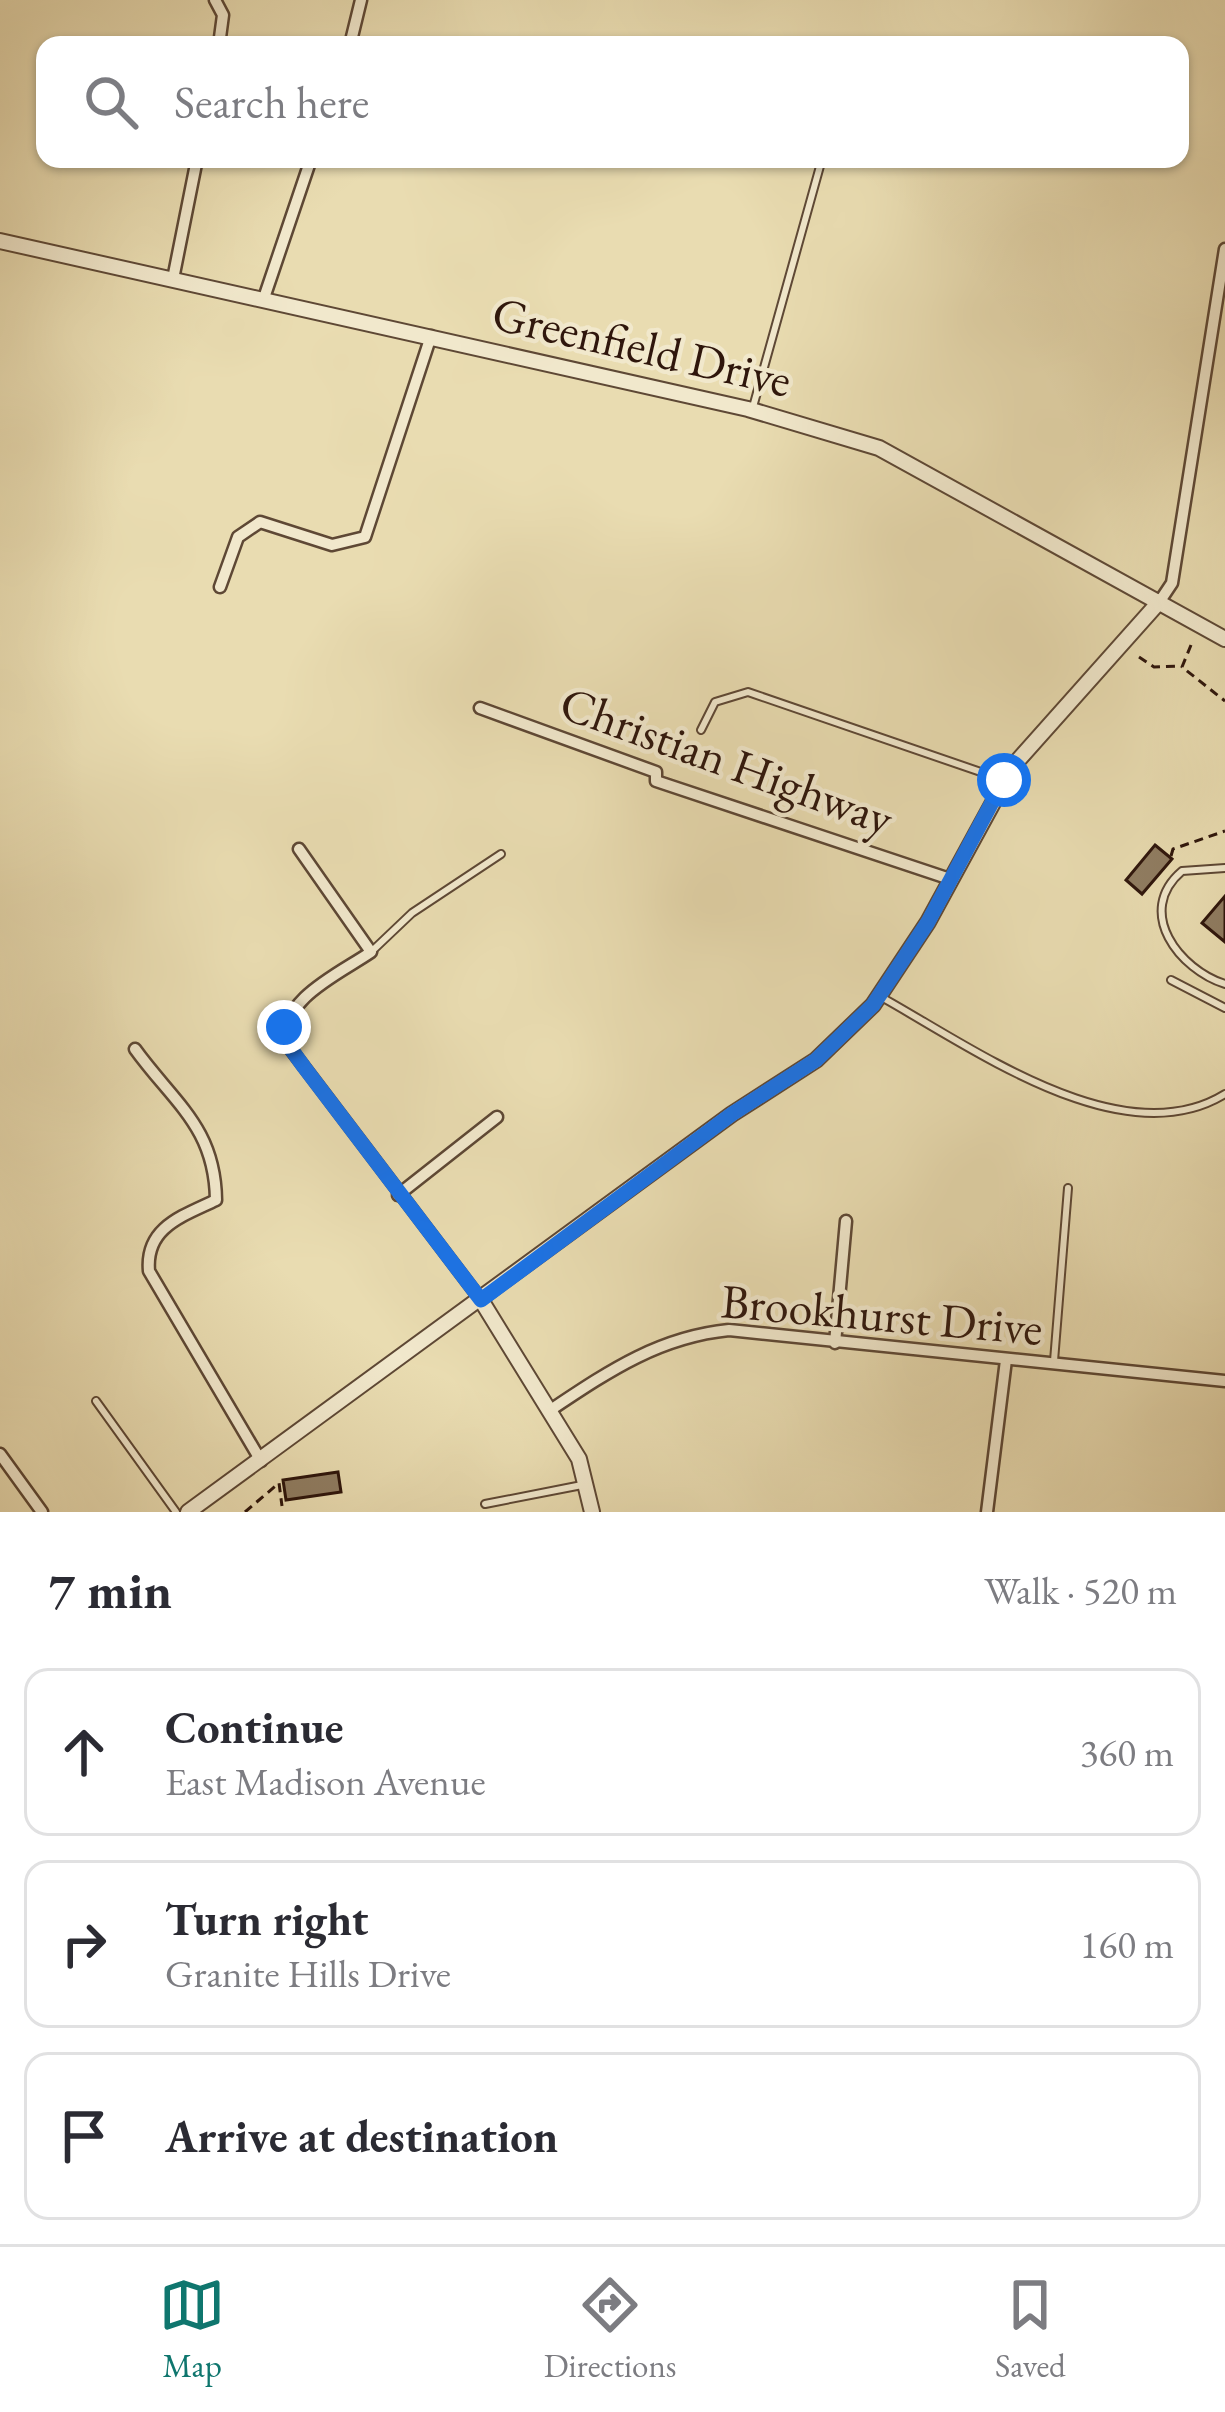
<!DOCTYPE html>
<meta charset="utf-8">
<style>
:root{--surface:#fff;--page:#f2f2f3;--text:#2b2b33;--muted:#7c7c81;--line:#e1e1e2;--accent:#0f766e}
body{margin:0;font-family:"EB Garamond",serif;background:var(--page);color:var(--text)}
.stop{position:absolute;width:36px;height:36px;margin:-27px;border:9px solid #1a73e8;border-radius:50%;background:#fff}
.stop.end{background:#1a73e8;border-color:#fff;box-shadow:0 3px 12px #0008}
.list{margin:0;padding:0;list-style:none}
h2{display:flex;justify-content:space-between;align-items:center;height:156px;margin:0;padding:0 48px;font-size:51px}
h2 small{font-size:39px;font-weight:400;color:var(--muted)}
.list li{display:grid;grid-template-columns:78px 1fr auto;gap:36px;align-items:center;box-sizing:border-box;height:168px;margin:0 24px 24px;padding:0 24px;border:3px solid var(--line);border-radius:24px}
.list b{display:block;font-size:45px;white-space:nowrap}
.list p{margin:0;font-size:39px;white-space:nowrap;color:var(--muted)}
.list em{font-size:39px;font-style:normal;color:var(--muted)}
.icon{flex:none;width:66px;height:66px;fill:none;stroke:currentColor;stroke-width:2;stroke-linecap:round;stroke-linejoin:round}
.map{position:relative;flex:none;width:1225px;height:1512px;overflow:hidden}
.search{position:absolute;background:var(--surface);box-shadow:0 3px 9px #0004;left:36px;right:36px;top:36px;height:132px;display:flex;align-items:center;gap:30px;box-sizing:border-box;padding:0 42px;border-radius:24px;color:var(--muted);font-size:45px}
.sheet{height:732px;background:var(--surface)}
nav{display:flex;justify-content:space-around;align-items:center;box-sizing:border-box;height:168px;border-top:3px solid var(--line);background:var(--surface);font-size:33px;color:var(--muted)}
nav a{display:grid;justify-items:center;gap:6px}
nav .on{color:var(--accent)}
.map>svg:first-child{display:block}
.building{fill:#907d62;stroke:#2f160c;stroke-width:3}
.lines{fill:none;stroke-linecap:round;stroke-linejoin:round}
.service-casing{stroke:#5e4835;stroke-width:10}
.minor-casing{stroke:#5e4835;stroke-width:15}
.tertiary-casing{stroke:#5e4835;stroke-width:18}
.path{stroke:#2f160c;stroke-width:3;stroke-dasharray:9 6;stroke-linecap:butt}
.service{stroke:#f1e8cc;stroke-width:6}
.minor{stroke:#f1e8cc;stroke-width:10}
.tertiary{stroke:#f1e8cc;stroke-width:14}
.route{stroke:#1a73e8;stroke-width:15}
.labels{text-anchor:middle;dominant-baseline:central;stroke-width:9;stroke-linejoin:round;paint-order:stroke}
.street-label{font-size:48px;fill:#2f160c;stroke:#f1e8cc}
</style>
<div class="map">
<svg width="1225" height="1512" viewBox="0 0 1225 1512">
<rect width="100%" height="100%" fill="#e9dcb1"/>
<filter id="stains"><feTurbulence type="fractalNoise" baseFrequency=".00167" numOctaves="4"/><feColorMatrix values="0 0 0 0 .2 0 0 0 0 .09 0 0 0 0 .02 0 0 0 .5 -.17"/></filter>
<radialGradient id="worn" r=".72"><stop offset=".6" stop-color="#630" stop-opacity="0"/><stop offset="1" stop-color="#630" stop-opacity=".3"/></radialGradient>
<g class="building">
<path d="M 1155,845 L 1172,859 L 1142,894 L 1126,880 Z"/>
<path d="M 1225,896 L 1225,942 L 1202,923 Z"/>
<path d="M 338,1472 L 341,1492 L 286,1500 L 283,1480 Z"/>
</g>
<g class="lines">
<g class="service-casing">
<g id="service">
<path d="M 753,407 L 822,159"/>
<path d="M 701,730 L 715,702 L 748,692 L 1004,780"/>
<path d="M 1225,868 L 1182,871 C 1134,912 1180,970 1225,984"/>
<path d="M 371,952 L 412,913 L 501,854"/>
<path d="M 1171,980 L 1225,1008"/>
<path d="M 883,998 C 973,1048 1123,1157 1225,1094"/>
<path d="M 1054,1361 L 1068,1188"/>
<path d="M 96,1401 L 176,1512"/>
<path d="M 485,1504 L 582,1485"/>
</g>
</g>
<g class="minor-casing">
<g id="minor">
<path d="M 215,0 L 223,15 L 219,45"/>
<path d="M 350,45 L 361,0"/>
<path d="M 173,279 L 197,159"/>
<path d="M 264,298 L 311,159"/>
<path d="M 220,587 L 238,537 L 260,522 L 332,545 L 365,537 L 431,336"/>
<path d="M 1160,601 L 1172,583 L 1225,249"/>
<path d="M 480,708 L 656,772 L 656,781 L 950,879"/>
<path d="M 299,849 L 371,952 C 339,974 280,999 286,1043 L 481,1300"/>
<path d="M 135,1049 C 174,1103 215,1127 216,1200 C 183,1216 145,1227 149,1271 L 261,1461"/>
<path d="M 398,1195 L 497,1117"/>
<path d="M 835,1343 L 846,1221"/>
<path d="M 552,1409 C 609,1371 659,1337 729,1330 L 1225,1381"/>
<path d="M 0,1454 L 42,1512"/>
<path d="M 987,1512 L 1006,1360"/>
</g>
</g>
<g class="tertiary-casing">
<g id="tertiary">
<path d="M 0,241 L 748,409 L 879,448 L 1225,639"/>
<path d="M 481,1300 L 579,1459 L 592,1512"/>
<path d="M 188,1512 L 732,1114 L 816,1060 L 873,1005 L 928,922 L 1013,766 L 1160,601"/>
</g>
</g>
<g class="path">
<path d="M 1191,645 L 1182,667 L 1225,701"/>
<path d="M 1139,657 L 1154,667 L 1180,666"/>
<path d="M 1171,856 L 1173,849 L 1225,831"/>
<path d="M 245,1512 L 279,1483 L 282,1506"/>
</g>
<use href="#service" class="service"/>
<use href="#minor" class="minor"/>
<use href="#tertiary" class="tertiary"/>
</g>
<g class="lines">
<path class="route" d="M 284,1027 L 286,1042 L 304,1067 L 481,1300 L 732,1114 L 816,1060 L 873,1005 L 928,922 L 1004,780"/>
</g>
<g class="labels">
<g class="street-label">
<text transform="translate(642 346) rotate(13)">Greenfield Drive</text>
<text transform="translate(727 760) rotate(20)">Christian Highway</text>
<text transform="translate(882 1314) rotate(5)">Brookhurst Drive</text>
</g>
</g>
<rect width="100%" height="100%" filter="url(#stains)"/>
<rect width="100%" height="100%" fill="url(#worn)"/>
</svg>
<div class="stop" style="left:1004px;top:780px"></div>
<div class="stop end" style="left:284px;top:1027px"></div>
<div class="search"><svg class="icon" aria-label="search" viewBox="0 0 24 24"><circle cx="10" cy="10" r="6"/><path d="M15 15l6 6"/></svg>Search here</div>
</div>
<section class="sheet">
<h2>7 min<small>Walk · 520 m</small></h2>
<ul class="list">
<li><svg class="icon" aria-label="ahead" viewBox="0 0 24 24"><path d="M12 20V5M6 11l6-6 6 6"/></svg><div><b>Continue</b><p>East Madison Avenue</p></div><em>360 m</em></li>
<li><svg class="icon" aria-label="right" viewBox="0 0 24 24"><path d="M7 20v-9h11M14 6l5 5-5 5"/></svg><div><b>Turn right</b><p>Granite Hills Drive</p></div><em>160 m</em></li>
<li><svg class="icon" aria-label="arrive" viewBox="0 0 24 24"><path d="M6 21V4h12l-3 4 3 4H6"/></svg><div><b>Arrive at destination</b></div></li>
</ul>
</section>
<nav>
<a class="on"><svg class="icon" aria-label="map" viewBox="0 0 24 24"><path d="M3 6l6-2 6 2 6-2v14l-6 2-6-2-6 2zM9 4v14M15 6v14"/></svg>Map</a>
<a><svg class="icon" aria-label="directions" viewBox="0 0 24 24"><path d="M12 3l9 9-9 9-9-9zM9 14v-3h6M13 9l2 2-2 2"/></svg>Directions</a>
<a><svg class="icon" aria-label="saved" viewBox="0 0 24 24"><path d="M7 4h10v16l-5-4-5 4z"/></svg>Saved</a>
</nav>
